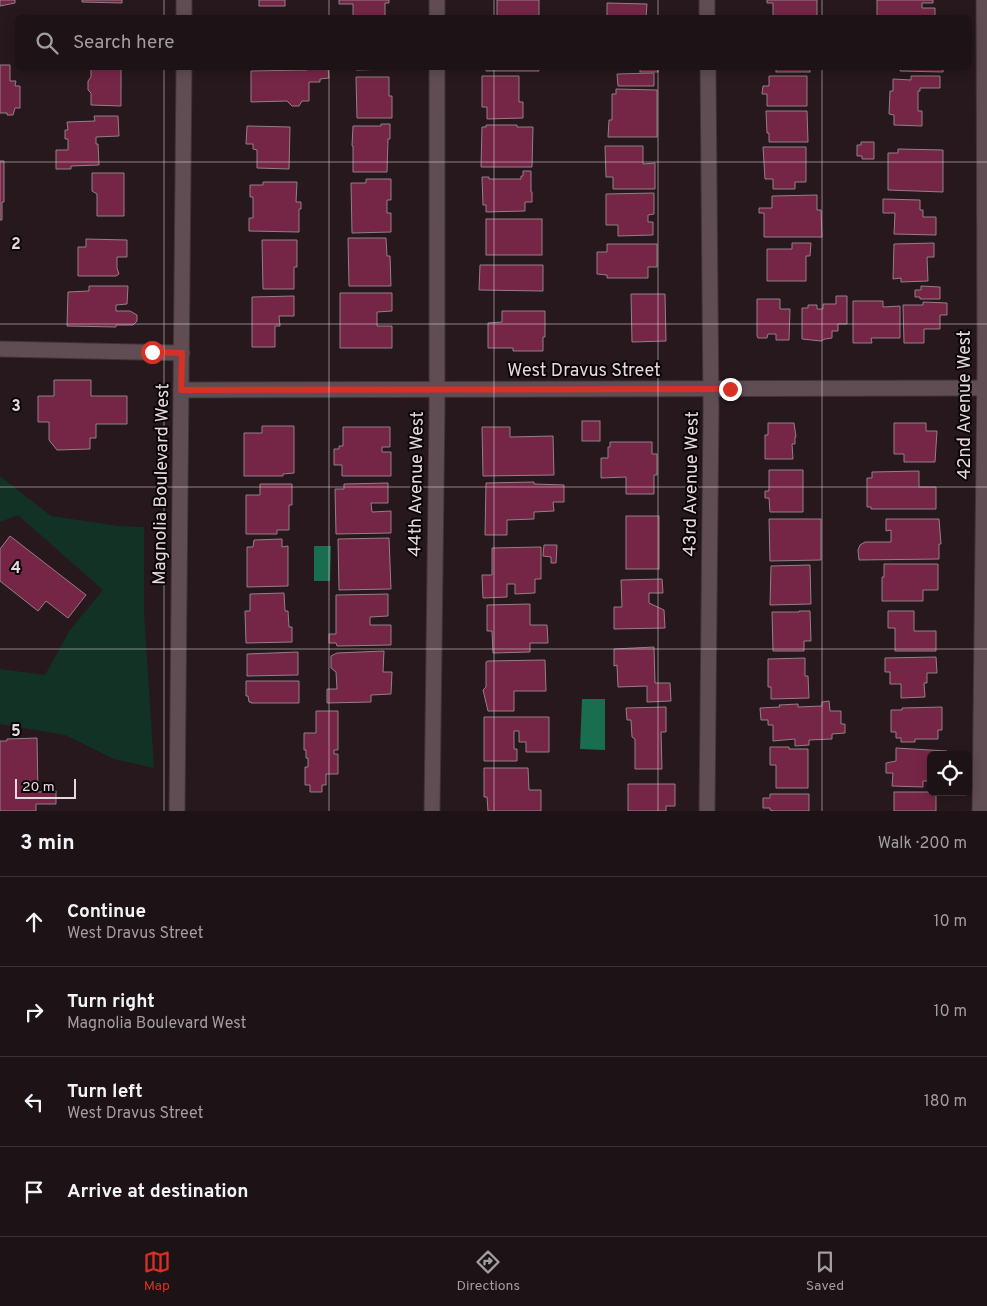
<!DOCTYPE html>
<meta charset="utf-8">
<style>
:root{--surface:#1d1216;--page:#2a2023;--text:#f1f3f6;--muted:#a09ea1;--line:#3b3235;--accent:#d93025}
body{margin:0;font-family:Overpass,sans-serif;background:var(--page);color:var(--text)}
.controls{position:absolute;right:15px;bottom:15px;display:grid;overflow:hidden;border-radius:8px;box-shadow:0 2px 12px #0003}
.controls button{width:45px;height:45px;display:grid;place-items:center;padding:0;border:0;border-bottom:1px solid var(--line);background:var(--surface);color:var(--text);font:25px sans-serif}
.scale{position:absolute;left:15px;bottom:12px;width:61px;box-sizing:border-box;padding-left:5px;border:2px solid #e4d9dc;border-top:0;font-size:14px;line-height:18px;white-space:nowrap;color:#e4d9dc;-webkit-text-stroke:4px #0b0507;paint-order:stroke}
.stop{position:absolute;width:15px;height:15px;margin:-11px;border:4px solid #d93025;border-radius:50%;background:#fff}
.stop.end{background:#d93025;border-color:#fff;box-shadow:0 1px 5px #0008}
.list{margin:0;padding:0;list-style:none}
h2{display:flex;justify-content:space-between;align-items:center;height:65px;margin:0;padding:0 20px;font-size:21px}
h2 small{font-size:16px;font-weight:400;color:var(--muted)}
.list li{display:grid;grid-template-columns:32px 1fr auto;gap:15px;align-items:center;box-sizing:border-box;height:90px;padding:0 20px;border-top:1px solid var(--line)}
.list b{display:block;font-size:19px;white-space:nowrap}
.list p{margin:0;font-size:16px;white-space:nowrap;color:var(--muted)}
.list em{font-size:16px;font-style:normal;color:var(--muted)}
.icon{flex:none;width:28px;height:28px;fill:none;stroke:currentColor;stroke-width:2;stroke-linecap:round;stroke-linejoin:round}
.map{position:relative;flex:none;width:987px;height:811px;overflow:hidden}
.search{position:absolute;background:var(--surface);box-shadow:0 2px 12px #0003;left:15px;right:15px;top:15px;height:55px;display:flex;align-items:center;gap:12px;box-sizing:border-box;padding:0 18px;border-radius:8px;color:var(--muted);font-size:19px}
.sheet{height:425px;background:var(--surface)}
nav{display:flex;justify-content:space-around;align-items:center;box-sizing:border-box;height:70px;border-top:1px solid var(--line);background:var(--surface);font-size:14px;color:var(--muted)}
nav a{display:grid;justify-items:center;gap:2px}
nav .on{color:var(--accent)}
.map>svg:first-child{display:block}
.green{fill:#123225}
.water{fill:#1a6e50}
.building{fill:#752647;stroke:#937f85}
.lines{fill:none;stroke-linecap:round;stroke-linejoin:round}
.street-casing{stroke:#3e3336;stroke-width:17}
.secondary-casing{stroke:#3e3336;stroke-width:17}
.street{stroke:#604d53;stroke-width:15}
.secondary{stroke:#604d53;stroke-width:15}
.route{stroke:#d93025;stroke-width:6}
.grid{fill:none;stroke:#e4d9dc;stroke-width:1;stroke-opacity:0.55}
.labels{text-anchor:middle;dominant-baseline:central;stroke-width:4;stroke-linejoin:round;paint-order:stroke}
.street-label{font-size:18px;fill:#e4d9dc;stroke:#0b0507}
.grid-label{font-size:16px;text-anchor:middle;font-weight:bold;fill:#e4d9dc;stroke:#0b0507;stroke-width:4;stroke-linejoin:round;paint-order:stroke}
</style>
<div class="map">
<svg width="987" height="811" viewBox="0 0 987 811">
<rect width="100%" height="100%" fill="#27181d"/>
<path class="green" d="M 0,476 L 51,516 L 119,526 L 144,527 L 144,612 L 154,768 L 114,759 L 65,735 L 0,724 L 0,669 L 45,675 L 70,630 L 103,590 L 18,515 L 0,522 Z"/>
<g class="water">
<path d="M 314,546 L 331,546 L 330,581 L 314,581 Z"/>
<path d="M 582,699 L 605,699 L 605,750 L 580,749 Z"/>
</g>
<g class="building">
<path d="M 0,0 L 15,0 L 15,3 L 0,6 Z"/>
<path d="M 82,0 L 122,0 L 122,3 L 82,2 Z"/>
<rect x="259" y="0" width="26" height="6"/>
<path d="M 339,0 L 389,0 L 389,3 L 385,3 L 385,18 L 353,18 L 353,4 L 339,4 Z"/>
<rect x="497" y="0" width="42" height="18"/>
<path d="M 767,0 L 817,0 L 817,18 L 773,18 L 773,3 L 767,3 Z"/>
<path d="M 877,0 L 933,0 L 933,3 L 922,3 L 922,8 L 935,8 L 935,18 L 877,18 Z"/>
<path d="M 607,3 L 647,4 L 646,18 L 607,18 Z"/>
<path d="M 0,65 L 10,65 L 10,81 L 16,81 L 15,86 L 20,86 L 20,108 L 15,108 L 13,115 L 7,115 L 7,113 L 0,113 Z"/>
<path d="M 78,68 L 121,68 L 121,106 L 91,105 L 91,93 L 88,90 L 88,81 L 91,77 L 91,68 Z"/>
<path d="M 307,68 L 328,68 L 329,78 L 320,79 L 320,82 L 309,82 L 309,101 L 302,101 L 299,106 L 292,106 L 287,101 L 251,102 L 251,71 L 307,70 Z"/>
<path d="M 356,68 L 392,68 L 392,69 L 356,70 Z"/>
<path d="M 486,68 L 538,68 L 539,71 L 486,71 Z"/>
<rect x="640" y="68" width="18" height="4"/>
<rect x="776" y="68" width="34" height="4"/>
<path d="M 901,68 L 943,68 L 943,72 L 900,71 Z"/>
<path d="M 654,73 L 654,86 L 618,86 L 617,74 Z"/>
<path d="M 482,76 L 519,76 L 519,102 L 523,102 L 523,118 L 487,119 L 487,107 L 482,107 Z"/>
<path d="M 769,76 L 807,76 L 807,106 L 767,106 L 767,94 L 762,94 L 763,86 L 769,86 Z"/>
<path d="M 911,76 L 940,76 L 940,88 L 920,88 L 920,91 L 918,91 L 918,111 L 922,111 L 922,126 L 894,125 L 894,115 L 889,114 L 890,91 L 893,91 L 893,79 L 911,80 Z"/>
<path d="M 356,77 L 389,77 L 389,96 L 392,96 L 392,118 L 357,118 Z"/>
<path d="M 616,89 L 657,90 L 657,137 L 608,137 L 609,120 L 612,120 L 612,94 L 616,94 Z"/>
<path d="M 766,111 L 807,111 L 808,142 L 769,142 L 769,133 L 767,133 Z"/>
<path d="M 94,116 L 118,116 L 119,136 L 96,137 L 96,144 L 98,144 L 99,165 L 71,166 L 71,169 L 56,169 L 56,150 L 68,150 L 68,139 L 65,139 L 65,130 L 68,130 L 67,122 L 95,121 Z"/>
<path d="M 381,124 L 390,124 L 390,139 L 388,139 L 387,172 L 353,172 L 353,146 L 352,146 L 353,126 L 381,126 Z"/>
<path d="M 486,125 L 517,125 L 517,127 L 533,127 L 532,167 L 481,167 L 482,127 L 486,127 Z"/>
<path d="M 247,126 L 290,127 L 289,169 L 257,168 L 257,150 L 253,149 L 253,144 L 246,144 Z"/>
<path d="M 861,142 L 874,142 L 874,159 L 862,159 L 862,156 L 857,156 L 857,145 L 861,145 Z"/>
<path d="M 605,146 L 643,146 L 643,164 L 655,163 L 655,189 L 613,189 L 613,177 L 606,177 Z"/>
<path d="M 763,147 L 806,147 L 806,182 L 795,182 L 795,189 L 773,189 L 773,179 L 765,179 Z"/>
<path d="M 898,149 L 943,150 L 943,192 L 888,190 L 888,153 L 898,153 Z"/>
<path d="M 0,161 L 4,161 L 4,202 L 2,202 L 2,220 L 0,220 Z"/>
<path d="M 523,171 L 531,171 L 531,192 L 532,192 L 532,202 L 525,202 L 525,211 L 486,212 L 486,205 L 483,205 L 482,177 L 489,177 L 489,179 L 521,179 L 521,176 L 523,176 Z"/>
<path d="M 92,173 L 124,173 L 124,216 L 97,216 L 97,194 L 92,191 Z"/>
<path d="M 366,179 L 391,179 L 391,200 L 387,200 L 387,213 L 391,213 L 391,232 L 352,233 L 351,183 L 366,183 Z"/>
<path d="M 263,182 L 297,182 L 296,202 L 301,202 L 301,209 L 299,209 L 299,232 L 249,231 L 249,218 L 253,218 L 253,197 L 250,197 L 250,185 L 263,185 Z"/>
<path d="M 654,193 L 654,214 L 648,215 L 648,222 L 653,222 L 653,235 L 618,236 L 618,225 L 606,225 L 606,194 Z"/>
<path d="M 817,195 L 817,210 L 821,210 L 822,237 L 764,237 L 764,213 L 759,213 L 759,208 L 772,208 L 772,196 Z"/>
<path d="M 883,199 L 920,200 L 920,210 L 923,210 L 923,217 L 936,217 L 936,235 L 894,234 L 895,213 L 883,213 Z"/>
<rect x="486" y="219" width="56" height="36"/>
<path d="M 348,238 L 386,238 L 387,256 L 390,256 L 391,286 L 349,286 Z"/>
<path d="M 86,239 L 127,240 L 127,257 L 117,257 L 117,268 L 119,274 L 116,276 L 78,276 L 78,247 L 86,247 Z"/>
<path d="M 262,240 L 297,240 L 297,267 L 294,267 L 294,289 L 263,289 Z"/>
<path d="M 792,243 L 811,243 L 810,256 L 806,256 L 806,281 L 767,281 L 767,249 L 792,249 Z"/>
<path d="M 934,243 L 934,257 L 927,257 L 928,281 L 901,282 L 901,278 L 893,279 L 894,244 Z"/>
<path d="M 607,244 L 657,244 L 657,267 L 648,267 L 648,278 L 607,278 L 607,275 L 597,274 L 597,252 L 607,252 Z"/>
<path d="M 480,265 L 543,265 L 543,291 L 479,290 Z"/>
<path d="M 89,286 L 128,286 L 127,304 L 116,305 L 116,311 L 130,311 L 137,315 L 137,321 L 133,325 L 116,325 L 116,327 L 67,326 L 68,292 L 89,291 Z"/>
<path d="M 921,286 L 940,287 L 940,299 L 920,299 L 920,297 L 915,297 L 915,290 L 921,290 Z"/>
<path d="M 340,293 L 392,293 L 392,311 L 377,312 L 377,326 L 392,326 L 392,348 L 340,348 Z"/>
<path d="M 631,294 L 665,294 L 666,341 L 632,342 Z"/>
<path d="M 294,296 L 294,316 L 279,316 L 280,326 L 275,326 L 275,347 L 252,347 L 252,297 Z"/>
<path d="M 836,296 L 847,296 L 847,324 L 838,324 L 838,331 L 832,331 L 832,338 L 825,339 L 821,341 L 802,339 L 802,308 L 808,308 L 808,305 L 817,305 L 817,309 L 823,309 L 823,304 L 836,304 Z"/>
<path d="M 757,299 L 780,299 L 780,309 L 790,309 L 789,340 L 776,340 L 776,334 L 768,334 L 767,338 L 758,338 L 757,336 Z"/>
<path d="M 853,301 L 883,301 L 883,307 L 900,306 L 900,338 L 871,338 L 872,343 L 853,343 Z"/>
<path d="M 923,302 L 947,303 L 947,315 L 940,315 L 940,329 L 924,329 L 924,343 L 904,343 L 903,305 L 923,305 Z"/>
<path d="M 502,311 L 545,311 L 545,337 L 543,337 L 543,351 L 513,351 L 513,348 L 488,348 L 488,323 L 502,322 Z"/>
<path d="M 54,380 L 91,380 L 91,396 L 127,396 L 127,424 L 96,424 L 96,438 L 90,438 L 90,449 L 57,450 L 49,440 L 49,422 L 38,422 L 38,396 L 54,396 Z"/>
<rect x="582" y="421" width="18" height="20"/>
<path d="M 768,423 L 794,423 L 796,437 L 795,437 L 795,444 L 792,444 L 793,459 L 765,459 L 765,435 L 768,435 Z"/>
<path d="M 894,423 L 926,423 L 926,431 L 937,431 L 935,462 L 904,462 L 904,454 L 894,454 Z"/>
<path d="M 262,426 L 294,426 L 294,473 L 283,474 L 283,476 L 244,476 L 244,433 L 262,433 Z"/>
<path d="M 343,427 L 390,427 L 390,447 L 382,447 L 382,452 L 391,452 L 391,476 L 342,476 L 342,465 L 334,465 L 334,449 L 339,449 L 339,446 L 343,446 Z"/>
<path d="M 482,427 L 510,427 L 510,437 L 553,436 L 554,475 L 483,476 Z"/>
<path d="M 610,442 L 652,442 L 652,454 L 657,454 L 657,475 L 654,475 L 654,494 L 626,494 L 626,477 L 601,478 L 601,458 L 608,458 L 608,447 L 610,447 Z"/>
<path d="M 769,470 L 803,470 L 803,512 L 770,512 L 769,498 L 765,498 L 765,491 L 769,491 Z"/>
<path d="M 919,471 L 919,487 L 936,487 L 936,509 L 871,509 L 871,507 L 867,507 L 867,478 L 872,478 L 872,472 Z"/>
<path d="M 534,482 L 534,484 L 564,485 L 564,502 L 553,502 L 554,511 L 534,512 L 534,519 L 507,520 L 507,535 L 485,535 L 486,483 Z"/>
<path d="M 388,483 L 388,503 L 371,503 L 372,512 L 391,511 L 391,533 L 336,534 L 335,489 L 344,489 L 344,484 Z"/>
<path d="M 260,484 L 292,484 L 292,505 L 289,505 L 289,530 L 277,530 L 277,534 L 246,534 L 246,495 L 260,495 Z"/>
<rect x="626" y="516" width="33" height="53"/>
<path d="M 769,519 L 821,519 L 821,560 L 770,561 Z"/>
<path d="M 886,519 L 939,519 L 941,544 L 939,544 L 939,559 L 859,560 L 858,550 L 860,545 L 865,542 L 891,542 L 891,530 L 886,531 Z"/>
<path d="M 10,536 L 86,595 L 68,618 L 46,601 L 38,611 L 0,581 L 0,549 Z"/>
<path d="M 389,538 L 391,589 L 339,590 L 338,539 Z"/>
<path d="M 282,539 L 282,547 L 288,546 L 288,586 L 247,587 L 247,547 L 253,547 L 254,540 Z"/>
<path d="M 544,545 L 557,545 L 556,563 L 551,563 L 551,557 L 543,556 Z"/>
<path d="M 541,547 L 541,579 L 535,579 L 535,593 L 515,594 L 515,584 L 507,584 L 507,597 L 483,598 L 482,575 L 492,575 L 492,548 Z"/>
<path d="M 884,564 L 938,564 L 938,590 L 923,590 L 923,601 L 882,601 L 882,577 L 884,577 Z"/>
<path d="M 810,565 L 811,604 L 770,605 L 771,566 Z"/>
<path d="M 662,579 L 663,593 L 649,593 L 649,603 L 664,610 L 665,628 L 614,629 L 614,607 L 622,607 L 621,580 Z"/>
<path d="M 284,593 L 285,611 L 288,611 L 289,627 L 292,627 L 292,642 L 246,643 L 245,611 L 250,611 L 250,594 Z"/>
<path d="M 388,594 L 388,616 L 370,617 L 370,625 L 391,625 L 391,645 L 337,646 L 336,643 L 329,643 L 329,634 L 336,634 L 336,595 Z"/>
<path d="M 530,604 L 530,625 L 547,625 L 548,643 L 530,643 L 530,652 L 493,653 L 492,631 L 487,631 L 487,605 Z"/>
<path d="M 799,611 L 810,611 L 811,641 L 804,641 L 804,651 L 773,651 L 772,612 L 799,612 Z"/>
<path d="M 888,611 L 914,611 L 914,631 L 936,631 L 936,651 L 895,651 L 895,628 L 888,628 Z"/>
<path d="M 654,647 L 655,683 L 670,683 L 671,701 L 647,702 L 647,686 L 618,687 L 617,665 L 614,666 L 614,649 Z"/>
<path d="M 384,651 L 383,672 L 392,672 L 391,694 L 371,695 L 371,702 L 327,703 L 327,689 L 337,689 L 336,672 L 331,668 L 331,656 L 337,653 Z"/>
<path d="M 298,652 L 298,675 L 247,676 L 247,654 Z"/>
<path d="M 936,657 L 937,673 L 927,673 L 927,683 L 924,683 L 925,697 L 901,698 L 901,684 L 890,684 L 890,672 L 885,672 L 885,658 Z"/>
<path d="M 805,658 L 805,676 L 808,676 L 809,698 L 771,699 L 771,687 L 768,687 L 768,659 Z"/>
<path d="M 545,660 L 546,691 L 514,691 L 514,711 L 488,711 L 483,690 L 486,687 L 486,662 L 488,661 Z"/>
<path d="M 246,681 L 299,681 L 299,703 L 251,703 L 251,702 L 249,702 L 248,696 L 246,696 Z"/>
<path d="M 829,701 L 830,711 L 841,711 L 841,724 L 845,724 L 845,733 L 832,734 L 832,739 L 809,740 L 809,745 L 795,746 L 795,739 L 773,741 L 773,725 L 768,725 L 768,720 L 761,720 L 760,708 L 780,707 L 779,705 L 798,704 L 798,707 L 822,706 L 822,702 Z"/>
<path d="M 666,707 L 666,732 L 661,732 L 662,769 L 635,769 L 635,739 L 632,737 L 631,720 L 627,720 L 626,708 Z"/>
<path d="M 942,707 L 942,730 L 938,730 L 938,739 L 915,739 L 915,742 L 901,742 L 901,738 L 896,738 L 896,732 L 891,732 L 891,710 L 902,710 L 902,708 Z"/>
<path d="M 316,711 L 338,711 L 338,750 L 334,750 L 334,754 L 338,754 L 338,774 L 326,774 L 326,785 L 322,785 L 322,792 L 310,792 L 310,785 L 305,785 L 305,767 L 308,767 L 308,758 L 306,758 L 306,750 L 304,750 L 304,733 L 316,733 Z"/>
<path d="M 484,717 L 549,717 L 549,752 L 526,752 L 526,742 L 519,742 L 519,731 L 514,731 L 514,749 L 517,749 L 517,761 L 484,761 Z"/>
<path d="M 37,738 L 38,792 L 56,791 L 56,804 L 36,804 L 36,811 L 0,811 L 0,741 L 7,741 L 7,739 Z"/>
<path d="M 770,747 L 789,747 L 789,749 L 808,749 L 808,788 L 776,788 L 776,765 L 770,765 Z"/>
<path d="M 896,748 L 947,751 L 947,755 L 931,755 L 931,781 L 923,781 L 923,787 L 892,786 L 893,773 L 886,773 L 886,763 L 896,761 Z"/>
<path d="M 484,768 L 528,768 L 529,790 L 541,790 L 541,811 L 488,811 L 487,797 L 484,797 Z"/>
<path d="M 628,784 L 675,784 L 675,806 L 666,806 L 666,811 L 628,811 Z"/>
<rect x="894" y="792" width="42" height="19"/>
<path d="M 770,794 L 809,794 L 809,811 L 774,811 L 770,810 L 770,808 L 763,808 L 763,798 L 770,798 Z"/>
</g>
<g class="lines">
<g class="street-casing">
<g id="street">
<path d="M 437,0 L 437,18"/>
<path d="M 707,0 L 707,18"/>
<path d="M 0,349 L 182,353"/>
<path d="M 181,390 L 987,388"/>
<path d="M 432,811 L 437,407 L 437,68"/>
<path d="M 707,811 L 711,409 L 708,68"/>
<path d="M 980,811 L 985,362 L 984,0"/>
</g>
</g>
<g class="secondary-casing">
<g id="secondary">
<path d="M 184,18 L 184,0"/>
<path d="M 177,811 L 184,68"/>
</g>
</g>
<use href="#street" class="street"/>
<use href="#secondary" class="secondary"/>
</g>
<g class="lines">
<path class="route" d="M 152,352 L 182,353 L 181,390 L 730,389"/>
</g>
<path class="grid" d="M 164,0 L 164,18M 329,0 L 329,18M 494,0 L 494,18M 658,0 L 658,18M 822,0 L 822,18M 164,68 L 164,811M 329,68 L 329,811M 494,68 L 494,811M 658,68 L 658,811M 822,68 L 822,811M 0,162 L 987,162M 0,324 L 987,324M 0,487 L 987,487M 0,649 L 987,649"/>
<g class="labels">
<g class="street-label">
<text x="584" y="371">West Dravus Street</text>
<text transform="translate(965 405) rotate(-90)">42nd Avenue West</text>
<text transform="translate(162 484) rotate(-89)">Magnolia Boulevard West</text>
<text transform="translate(417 484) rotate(-89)">44th Avenue West</text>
<text transform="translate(692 484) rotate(-89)">43rd Avenue West</text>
</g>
</g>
<g class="grid-label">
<text x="16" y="249">2</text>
<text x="16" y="411">3</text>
<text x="16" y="573">4</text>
<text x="16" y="736">5</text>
</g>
</svg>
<div class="controls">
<button><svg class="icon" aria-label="locate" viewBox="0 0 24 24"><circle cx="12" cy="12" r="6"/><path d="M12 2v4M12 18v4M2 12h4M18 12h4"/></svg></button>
</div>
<div class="scale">20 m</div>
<div class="stop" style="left:152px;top:352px"></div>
<div class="stop end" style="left:730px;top:389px"></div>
<div class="search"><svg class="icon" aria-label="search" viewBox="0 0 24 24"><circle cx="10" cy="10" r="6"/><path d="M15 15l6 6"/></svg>Search here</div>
</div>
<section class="sheet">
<h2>3 min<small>Walk · 200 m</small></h2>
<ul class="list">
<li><svg class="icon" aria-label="ahead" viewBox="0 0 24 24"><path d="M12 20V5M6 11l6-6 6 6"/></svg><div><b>Continue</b><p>West Dravus Street</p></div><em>10 m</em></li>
<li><svg class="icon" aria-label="right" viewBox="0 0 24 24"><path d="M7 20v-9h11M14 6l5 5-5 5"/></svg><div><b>Turn right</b><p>Magnolia Boulevard West</p></div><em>10 m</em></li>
<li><svg class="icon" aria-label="left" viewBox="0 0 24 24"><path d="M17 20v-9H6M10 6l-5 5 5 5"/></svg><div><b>Turn left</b><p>West Dravus Street</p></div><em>180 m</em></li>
<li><svg class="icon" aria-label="arrive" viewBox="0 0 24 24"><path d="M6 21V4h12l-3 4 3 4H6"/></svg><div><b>Arrive at destination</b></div></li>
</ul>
</section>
<nav>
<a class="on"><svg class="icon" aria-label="map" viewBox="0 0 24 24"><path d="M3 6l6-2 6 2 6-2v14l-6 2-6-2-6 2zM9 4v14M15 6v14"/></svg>Map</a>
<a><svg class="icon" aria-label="directions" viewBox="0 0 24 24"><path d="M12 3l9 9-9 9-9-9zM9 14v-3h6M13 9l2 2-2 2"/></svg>Directions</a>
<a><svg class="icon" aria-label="saved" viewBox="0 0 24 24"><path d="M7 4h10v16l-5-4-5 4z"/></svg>Saved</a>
</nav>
